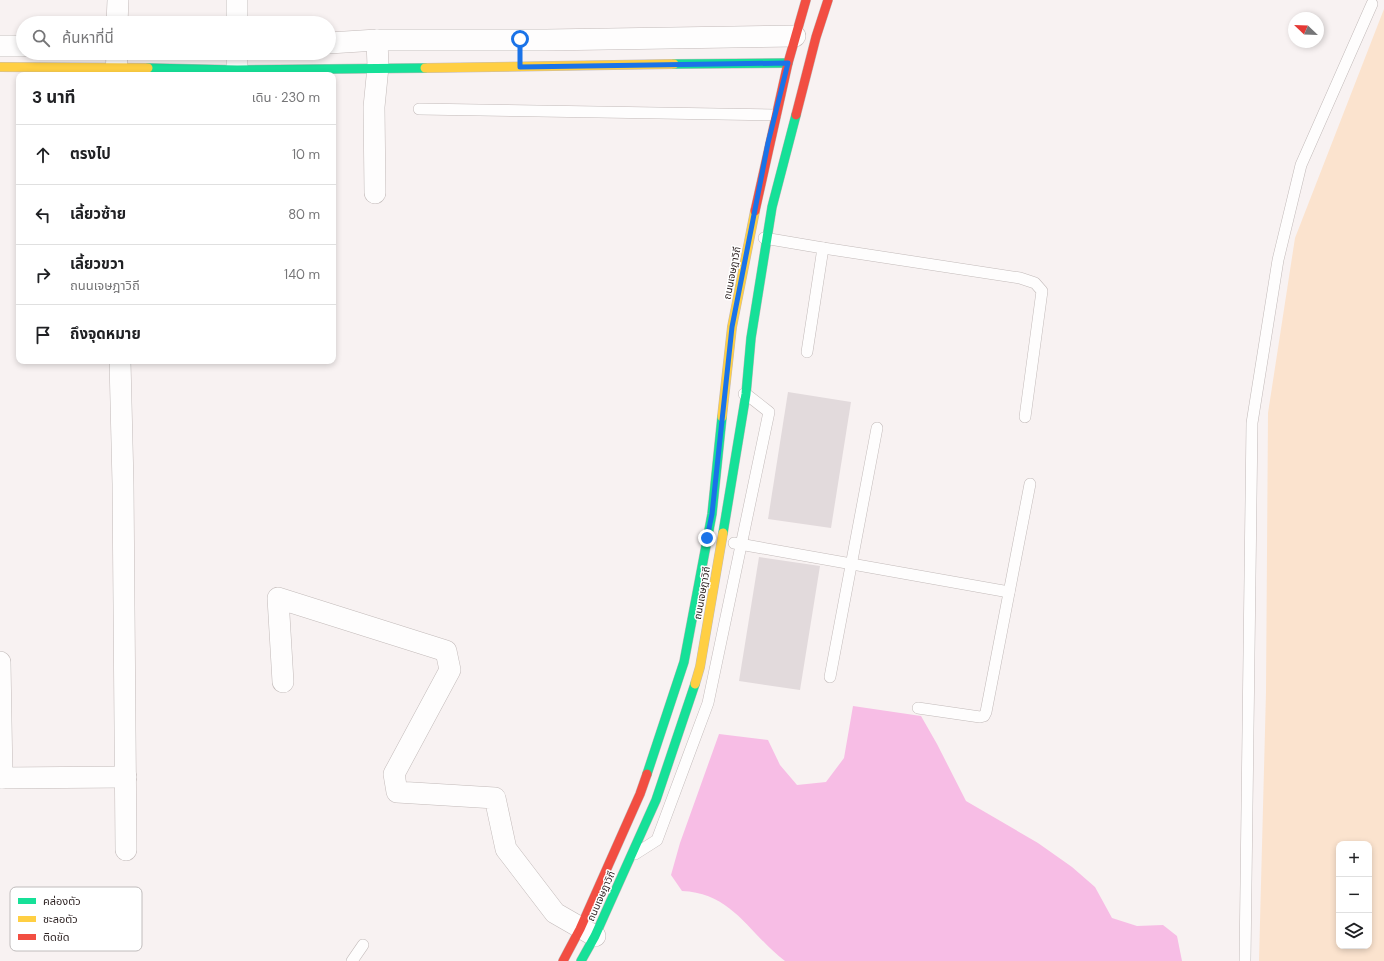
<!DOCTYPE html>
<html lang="th">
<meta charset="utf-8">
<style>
:root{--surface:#fff;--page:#f6f6f6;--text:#202124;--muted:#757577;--line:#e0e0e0}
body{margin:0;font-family:"DM Sans","Noto Sans Thai",sans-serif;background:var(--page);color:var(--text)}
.controls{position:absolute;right:12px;bottom:12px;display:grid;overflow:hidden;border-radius:8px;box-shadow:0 2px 6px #0003}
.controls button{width:36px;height:36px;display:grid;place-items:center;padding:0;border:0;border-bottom:1px solid var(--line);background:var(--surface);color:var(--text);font:20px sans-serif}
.compass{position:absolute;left:1288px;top:12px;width:36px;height:36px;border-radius:50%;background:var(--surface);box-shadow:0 2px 6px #0003;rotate:293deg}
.stop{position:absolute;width:12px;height:12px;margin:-9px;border:3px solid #1a73e8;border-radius:50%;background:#fff}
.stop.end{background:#1a73e8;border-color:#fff;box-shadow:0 1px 4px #0008}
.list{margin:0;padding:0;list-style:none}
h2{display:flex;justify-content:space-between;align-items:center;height:52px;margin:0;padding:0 16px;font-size:17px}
h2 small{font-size:13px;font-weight:400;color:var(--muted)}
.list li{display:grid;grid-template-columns:26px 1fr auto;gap:12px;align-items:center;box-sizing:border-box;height:60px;padding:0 16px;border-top:1px solid var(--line)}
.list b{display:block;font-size:15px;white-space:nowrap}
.list p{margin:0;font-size:13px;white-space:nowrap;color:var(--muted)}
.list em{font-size:13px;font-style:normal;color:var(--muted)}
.icon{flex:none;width:22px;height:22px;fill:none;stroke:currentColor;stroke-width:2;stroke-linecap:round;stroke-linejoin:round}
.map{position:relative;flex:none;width:1384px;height:961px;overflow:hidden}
.search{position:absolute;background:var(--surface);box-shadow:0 2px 6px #0003;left:16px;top:16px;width:320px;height:44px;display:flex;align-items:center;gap:10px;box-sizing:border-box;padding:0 14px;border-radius:22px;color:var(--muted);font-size:15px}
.panel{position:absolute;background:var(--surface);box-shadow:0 2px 6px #0003;left:16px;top:72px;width:320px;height:292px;border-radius:8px}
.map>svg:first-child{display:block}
.green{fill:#fbe3ce;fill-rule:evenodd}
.water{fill:#f7bde5}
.building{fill:#e2dadc}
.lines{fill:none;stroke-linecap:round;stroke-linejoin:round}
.lane-casing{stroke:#c2bab9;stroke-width:12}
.street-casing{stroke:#c2bab9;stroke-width:22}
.fast-casing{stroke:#c2bab9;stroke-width:10}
.slow-casing{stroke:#c2bab9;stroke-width:10}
.jam-casing{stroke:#c2bab9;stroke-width:10}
.lane{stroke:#fefdfd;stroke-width:11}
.street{stroke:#fefdfd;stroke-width:21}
.fast{stroke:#16e098;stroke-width:9}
.slow{stroke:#ffcf43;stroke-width:9}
.jam{stroke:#f24e42;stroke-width:9}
.route{stroke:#1a73e8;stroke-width:5}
.labels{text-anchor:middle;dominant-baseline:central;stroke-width:3;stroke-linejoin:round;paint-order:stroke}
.street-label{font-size:10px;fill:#2c2121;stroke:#fff}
.key{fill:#fff;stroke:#c0bcbc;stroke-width:1}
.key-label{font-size:11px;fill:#2c2121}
</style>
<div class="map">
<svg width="1384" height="961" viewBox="0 0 1384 961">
<rect width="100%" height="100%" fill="#f8f2f2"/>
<path class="green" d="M 1384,9 L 1384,961 L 1259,961 L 1266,692 L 1268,413 L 1295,238 ZM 1339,844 L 1369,844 L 1369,946 L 1339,946 Z"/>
<path class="water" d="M 853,706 L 921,716 L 937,744 L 966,801 L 1038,843 L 1072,867 L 1095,887 L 1112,918 L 1137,926 L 1163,925 L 1177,936 L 1182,961 L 785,961 C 749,934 733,893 682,891 L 671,875 L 680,843 L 719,734 L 768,740 L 780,765 L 797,785 L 826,782 L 844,758 Z"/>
<g class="building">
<path d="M 788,392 L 851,402 L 831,528 L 768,519 Z"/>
<path d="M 759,557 L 820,566 L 800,690 L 739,681 Z"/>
</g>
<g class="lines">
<g class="lane-casing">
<g id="lane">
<path d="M 419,109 L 775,115"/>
<path d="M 764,238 L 823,248 L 807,352"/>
<path d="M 823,248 L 1020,278 L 1035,283 L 1042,291 L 1025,417"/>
<path d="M 734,543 L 1009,592"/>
<path d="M 830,677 L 877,428"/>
<path d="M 918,708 L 980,717 L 984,716 L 986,712 L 1030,484"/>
<path d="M 635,854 L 657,840 L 708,703 L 769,412 L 746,394 L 744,394"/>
<path d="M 352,961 L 363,945"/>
<path d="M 1245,961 L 1252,423 L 1278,260 L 1301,165 L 1372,4"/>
</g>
</g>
<g class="street-casing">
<g id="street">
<path d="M 117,23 L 118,0"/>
<path d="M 237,23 L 237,0"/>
<path d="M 329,43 L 377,40 L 546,40 L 795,36"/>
<path d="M 0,46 L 23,46"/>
<path d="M 237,53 L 237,75"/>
<path d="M 116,75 L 117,53"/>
<path d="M 375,193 L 374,107 L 378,67 L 377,40"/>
<path d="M 120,361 L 123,484 L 126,850"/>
<path d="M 0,662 L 2,778"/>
<path d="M 283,682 L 278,598 L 446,651 L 450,670 L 394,774 L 397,792 L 495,798 L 506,849 L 555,913 L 595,936"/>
<path d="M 0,778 L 126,777"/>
</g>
</g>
<g class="fast-casing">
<g id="fast">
<path d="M 674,64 L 788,63"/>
<path d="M 148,68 L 237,70 L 425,68"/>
<path d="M 723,533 L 746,394 L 751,338 L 772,207 L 796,115"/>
<path d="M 647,774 L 684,662 L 712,514 L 722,417"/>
<path d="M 581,961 L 595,936 L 656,800 L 695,684"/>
</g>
</g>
<g class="slow-casing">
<g id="slow">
<path d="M 0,67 L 148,68"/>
<path d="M 425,68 L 674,64"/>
<path d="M 722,417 L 732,327 L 755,211"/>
<path d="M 695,684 L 700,667 L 723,533"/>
</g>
</g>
<g class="jam-casing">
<g id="jam">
<path d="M 796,115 L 816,37 L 828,0"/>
<path d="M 755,211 L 788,63 L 806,0"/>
<path d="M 563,961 L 580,929 L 640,794 L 647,774"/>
</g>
</g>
<use href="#lane" class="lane"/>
<use href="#street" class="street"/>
<use href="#fast" class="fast"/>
<use href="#slow" class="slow"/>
<use href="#jam" class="jam"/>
</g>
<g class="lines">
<path class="route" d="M 520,39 L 520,67 L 788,63 L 768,143 L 732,327 L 712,514 L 707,538"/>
</g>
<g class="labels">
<g class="street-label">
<text transform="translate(732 273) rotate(-79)">ถนนเจษฎาวิถี</text>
<text transform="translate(702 593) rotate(-80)">ถนนเจษฎาวิถี</text>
<text transform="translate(601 896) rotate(-66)">ถนนเจษฎาวิถี</text>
</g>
</g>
<rect x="10" y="887" width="132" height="64" rx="6" class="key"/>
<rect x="18" y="898" width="18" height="6" fill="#16e098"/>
<rect x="18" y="916" width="18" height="6" fill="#ffcf43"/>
<rect x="18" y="934" width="18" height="6" fill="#f24e42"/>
<g class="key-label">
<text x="43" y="905">คล่องตัว</text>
<text x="43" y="923">ชะลอตัว</text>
<text x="43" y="941">ติดขัด</text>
</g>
</svg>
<div class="controls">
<button>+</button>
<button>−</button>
<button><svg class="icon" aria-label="layers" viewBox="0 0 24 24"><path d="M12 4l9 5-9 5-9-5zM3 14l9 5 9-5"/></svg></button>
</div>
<svg class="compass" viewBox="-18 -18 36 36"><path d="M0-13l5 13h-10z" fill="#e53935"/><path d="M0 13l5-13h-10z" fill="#757577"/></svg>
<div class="stop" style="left:520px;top:39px"></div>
<div class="stop end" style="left:707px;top:538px"></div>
<div class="search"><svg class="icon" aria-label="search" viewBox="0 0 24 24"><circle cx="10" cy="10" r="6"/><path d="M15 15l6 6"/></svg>ค้นหาที่นี่</div>
<section class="panel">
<h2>3 นาที<small>เดิน · 230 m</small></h2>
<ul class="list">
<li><svg class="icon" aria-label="ahead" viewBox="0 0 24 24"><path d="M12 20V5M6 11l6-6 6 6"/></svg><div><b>ตรงไป</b></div><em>10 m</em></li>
<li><svg class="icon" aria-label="left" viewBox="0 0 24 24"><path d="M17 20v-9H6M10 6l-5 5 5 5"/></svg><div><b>เลี้ยวซ้าย</b></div><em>80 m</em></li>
<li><svg class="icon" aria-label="right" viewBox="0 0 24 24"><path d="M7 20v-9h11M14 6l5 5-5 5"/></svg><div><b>เลี้ยวขวา</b><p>ถนนเจษฎาวิถี</p></div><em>140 m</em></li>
<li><svg class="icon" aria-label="arrive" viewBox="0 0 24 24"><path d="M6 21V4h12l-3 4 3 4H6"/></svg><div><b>ถึงจุดหมาย</b></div></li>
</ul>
</section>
</div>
